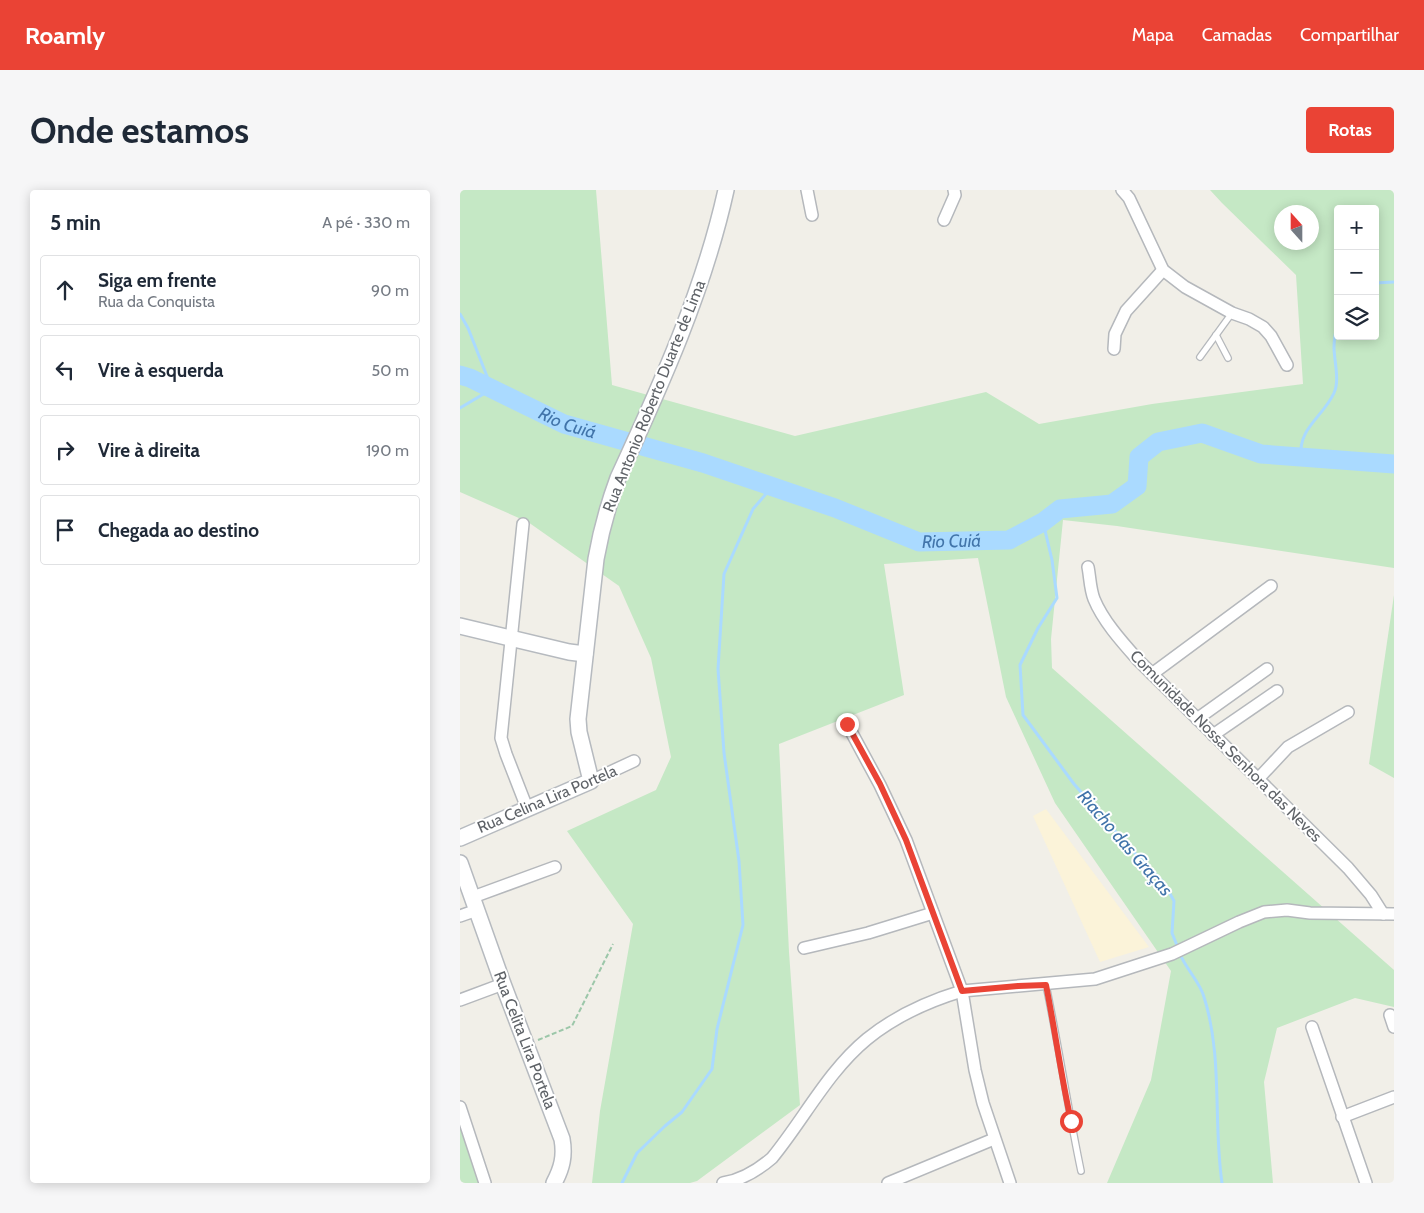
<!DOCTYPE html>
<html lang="pt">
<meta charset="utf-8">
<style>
:root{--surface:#fff;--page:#f6f6f7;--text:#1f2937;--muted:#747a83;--line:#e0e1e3;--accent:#ea4335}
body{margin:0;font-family:Cabin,sans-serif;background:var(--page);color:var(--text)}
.controls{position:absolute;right:15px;top:15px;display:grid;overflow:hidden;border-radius:5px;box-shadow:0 2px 12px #0003}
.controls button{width:45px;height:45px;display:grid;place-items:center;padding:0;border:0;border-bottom:1px solid var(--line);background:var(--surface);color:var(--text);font:25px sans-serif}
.compass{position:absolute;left:814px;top:15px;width:45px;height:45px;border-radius:50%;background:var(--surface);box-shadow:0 2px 12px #0003;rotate:339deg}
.stop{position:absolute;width:15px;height:15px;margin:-11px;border:4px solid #ea4335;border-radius:50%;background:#fff}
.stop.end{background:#ea4335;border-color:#fff;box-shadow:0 1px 5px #0008}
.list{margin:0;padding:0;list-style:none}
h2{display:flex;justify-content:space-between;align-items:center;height:65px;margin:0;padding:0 20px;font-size:21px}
h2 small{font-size:16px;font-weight:400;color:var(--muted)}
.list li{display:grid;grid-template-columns:32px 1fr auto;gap:15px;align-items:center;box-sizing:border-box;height:70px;margin:0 10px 10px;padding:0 10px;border:1px solid var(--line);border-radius:5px}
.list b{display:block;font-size:19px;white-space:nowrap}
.list p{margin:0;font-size:16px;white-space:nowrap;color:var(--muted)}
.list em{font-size:16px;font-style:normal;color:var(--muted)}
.icon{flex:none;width:28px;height:28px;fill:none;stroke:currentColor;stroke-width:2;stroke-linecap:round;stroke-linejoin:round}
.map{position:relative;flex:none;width:934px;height:993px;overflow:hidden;border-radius:5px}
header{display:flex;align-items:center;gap:30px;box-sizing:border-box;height:70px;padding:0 25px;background:var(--accent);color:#fff}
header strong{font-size:24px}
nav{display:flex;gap:28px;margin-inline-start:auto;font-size:18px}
.intro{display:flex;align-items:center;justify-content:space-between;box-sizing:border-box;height:120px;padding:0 30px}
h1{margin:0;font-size:35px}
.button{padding:12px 22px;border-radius:5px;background:var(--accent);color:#fff;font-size:18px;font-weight:700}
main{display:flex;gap:30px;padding:0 30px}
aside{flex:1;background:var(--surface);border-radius:5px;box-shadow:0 2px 12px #0003}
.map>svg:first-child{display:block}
.green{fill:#c5e8c5;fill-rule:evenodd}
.sand{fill:#fbf3d9}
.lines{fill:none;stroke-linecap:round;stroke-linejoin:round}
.stream{stroke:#aadaff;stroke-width:3}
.river{stroke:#aadaff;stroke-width:19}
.lane-casing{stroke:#b5b8bc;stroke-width:8}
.street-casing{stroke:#b5b8bc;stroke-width:14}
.secondary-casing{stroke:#b6babf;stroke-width:18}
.path{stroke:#9cc7a9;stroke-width:2;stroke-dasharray:5 2.5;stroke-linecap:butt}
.lane{stroke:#fff;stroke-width:5.5}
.street{stroke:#fff;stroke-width:11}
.secondary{stroke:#fff;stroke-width:15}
.route{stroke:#ea4335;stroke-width:6}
.labels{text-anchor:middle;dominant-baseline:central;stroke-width:4;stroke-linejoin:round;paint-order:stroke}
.street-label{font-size:16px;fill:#5f6368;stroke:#fff}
.water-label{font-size:18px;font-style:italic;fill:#4174aa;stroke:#fff}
</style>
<header>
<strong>Roamly</strong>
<nav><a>Mapa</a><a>Camadas</a><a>Compartilhar</a></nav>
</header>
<div class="intro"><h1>Onde estamos</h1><a class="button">Rotas</a></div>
<main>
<aside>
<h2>5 min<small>A pé · 330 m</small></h2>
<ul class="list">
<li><svg class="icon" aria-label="ahead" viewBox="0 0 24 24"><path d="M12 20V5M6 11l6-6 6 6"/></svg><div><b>Siga em frente</b><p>Rua da Conquista</p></div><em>90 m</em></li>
<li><svg class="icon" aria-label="left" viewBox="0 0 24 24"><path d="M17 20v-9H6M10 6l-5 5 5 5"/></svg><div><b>Vire à esquerda</b></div><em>50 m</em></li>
<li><svg class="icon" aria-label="right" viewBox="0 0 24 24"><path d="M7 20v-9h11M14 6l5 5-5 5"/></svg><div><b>Vire à direita</b></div><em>190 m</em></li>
<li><svg class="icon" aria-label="arrive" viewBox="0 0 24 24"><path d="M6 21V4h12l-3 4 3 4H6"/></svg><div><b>Chegada ao destino</b></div></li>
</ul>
</aside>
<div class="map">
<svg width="934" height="993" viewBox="0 0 934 993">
<rect width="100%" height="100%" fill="#f1efe8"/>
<g class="green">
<path d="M 0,0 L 136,0 L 152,195 L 335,246 L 526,202 L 579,234 L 692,214 L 843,194 L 836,85 L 762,13 L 750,0 L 934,0 L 934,378 L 657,336 L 603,330 L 591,449 L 592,478 L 934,780 L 934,817 L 895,808 L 817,838 L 804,892 L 813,993 L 647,993 L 691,890 L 711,781 L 595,613 L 546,507 L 518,368 L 424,374 L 444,505 L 319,554 L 329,762 L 340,915 L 237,991 L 230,993 L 132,993 L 140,921 L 173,734 L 107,641 L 196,600 L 211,567 L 191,468 L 159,396 L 68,332 L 0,302 ZM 878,19 L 915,19 L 915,146 L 878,146 ZM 822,22 L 852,22 L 852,52 L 822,52 Z"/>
<path d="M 934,405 L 934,588 L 909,574 Z"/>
<path d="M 0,920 L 24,993 L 0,993 Z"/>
</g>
<path class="sand" d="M 586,619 L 689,757 L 640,772 L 573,626 Z"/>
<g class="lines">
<g class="stream">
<path d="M 915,93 L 934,92"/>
<path d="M 0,124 L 8,138 L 32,199 L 0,218"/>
<path d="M 841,267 C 838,238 863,227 874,203 C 880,190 874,171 874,157 C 874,148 876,139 878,130"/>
<path d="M 583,332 L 592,370 L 597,408 L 578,438 L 560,475 L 563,525 L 614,594 L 669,657 L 704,693 L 714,711 L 712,743 L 718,758"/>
<path d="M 720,764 C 726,779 740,792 744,807 C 763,867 753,932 762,993"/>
<path d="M 162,993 L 177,963 L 205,936 L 222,922 L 252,879 L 257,839 L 283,735 L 279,671 L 264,563 L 258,479 L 264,384 L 293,319 L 312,297"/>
</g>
<path class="river" id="s1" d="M 0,185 L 10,188 L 104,234 L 243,273 L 375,318 L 459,352 L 549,350 L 583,332 L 600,319 L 652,314 L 677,296 L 679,267 L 698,252 L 742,243 L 801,264 L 934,274"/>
<g class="lane-casing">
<g id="lane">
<path d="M 756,145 L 768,168"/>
<path d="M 740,167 L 772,123"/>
<path d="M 586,795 C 599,857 608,919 621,981"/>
</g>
</g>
<g class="street-casing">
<g id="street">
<path d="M 347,0 L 352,25"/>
<path d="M 662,0 L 669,8 L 703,80 L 725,97 L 772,123 L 789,129 L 803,137 L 811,146 L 827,175"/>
<path d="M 484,30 L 495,5 L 494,0"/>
<path d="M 654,159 L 655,144 L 666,121 L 703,80"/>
<path d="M 63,334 L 41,548 L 46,564 L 67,618"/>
<path d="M 628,377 C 630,387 630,399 634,409 C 643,431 662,452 678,470 L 888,678 L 911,705 L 923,724"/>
<path d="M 692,484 L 811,396"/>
<path d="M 737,529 L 807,479"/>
<path d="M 387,534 L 420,595 L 446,650 L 502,801 L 515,880 L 523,913 L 550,993"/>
<path d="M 753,545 L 817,501"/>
<path d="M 798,589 L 828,557 L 888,522"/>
<path d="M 131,591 L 174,571"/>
<path d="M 13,707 L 95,677"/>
<path d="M 0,726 L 17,720"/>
<path d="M 344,758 L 408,743 L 473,723"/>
<path d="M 0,810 L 43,794"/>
<path d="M 930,825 L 934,837"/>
<path d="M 852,837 L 906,993"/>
<path d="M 0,917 L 25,993"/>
<path d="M 882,927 L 934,907"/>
<path d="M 263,993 C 282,990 298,980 312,968 C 344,929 368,881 407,849 C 434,827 469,811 502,801 L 635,789 L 712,764 L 779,732 L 804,722 L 827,720 L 850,723 L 934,724"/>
<path d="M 428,993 L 534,949"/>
</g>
</g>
<g class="secondary-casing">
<g id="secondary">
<path d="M 0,436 L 109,462 L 125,464"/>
<path d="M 0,648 L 131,591 L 119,542 L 118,529 L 136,369 C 141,341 148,315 158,288 C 201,195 244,100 266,0"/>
<path d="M 0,673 L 43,794 L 102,949 C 105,966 102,978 94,993"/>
</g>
</g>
<path class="path" d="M 78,850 L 112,836 L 153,754"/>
<use href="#lane" class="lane"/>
<use href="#street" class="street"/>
<use href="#secondary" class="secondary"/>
</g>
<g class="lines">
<path class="route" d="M 387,534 L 420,594 L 446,650 L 502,801 L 558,796 L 586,795 C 595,840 601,886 611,931"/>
</g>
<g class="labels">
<g class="street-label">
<text transform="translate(194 206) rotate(-68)">Rua Antonio Roberto Duarte de Lima</text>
<text transform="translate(766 556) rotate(45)">Comunidade Nossa Senhora das Neves</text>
<text transform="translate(87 609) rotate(-23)">Rua Celina Lira Portela</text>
<text transform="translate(65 850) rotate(69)">Rua Celita Lira Portela</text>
</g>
<g class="water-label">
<text stroke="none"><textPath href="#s1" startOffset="118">Rio Cuiá</textPath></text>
<text stroke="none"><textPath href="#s1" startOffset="522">Rio Cuiá</textPath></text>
<text transform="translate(665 653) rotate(49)">Riacho das Graças</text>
</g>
</g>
</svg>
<div class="controls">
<button>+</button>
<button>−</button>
<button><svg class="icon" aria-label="layers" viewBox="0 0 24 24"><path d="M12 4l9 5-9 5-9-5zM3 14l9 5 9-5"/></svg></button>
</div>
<svg class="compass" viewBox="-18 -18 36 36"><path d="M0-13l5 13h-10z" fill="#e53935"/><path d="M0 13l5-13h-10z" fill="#747a83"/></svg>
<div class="stop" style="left:611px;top:931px"></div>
<div class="stop end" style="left:387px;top:534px"></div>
</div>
</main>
